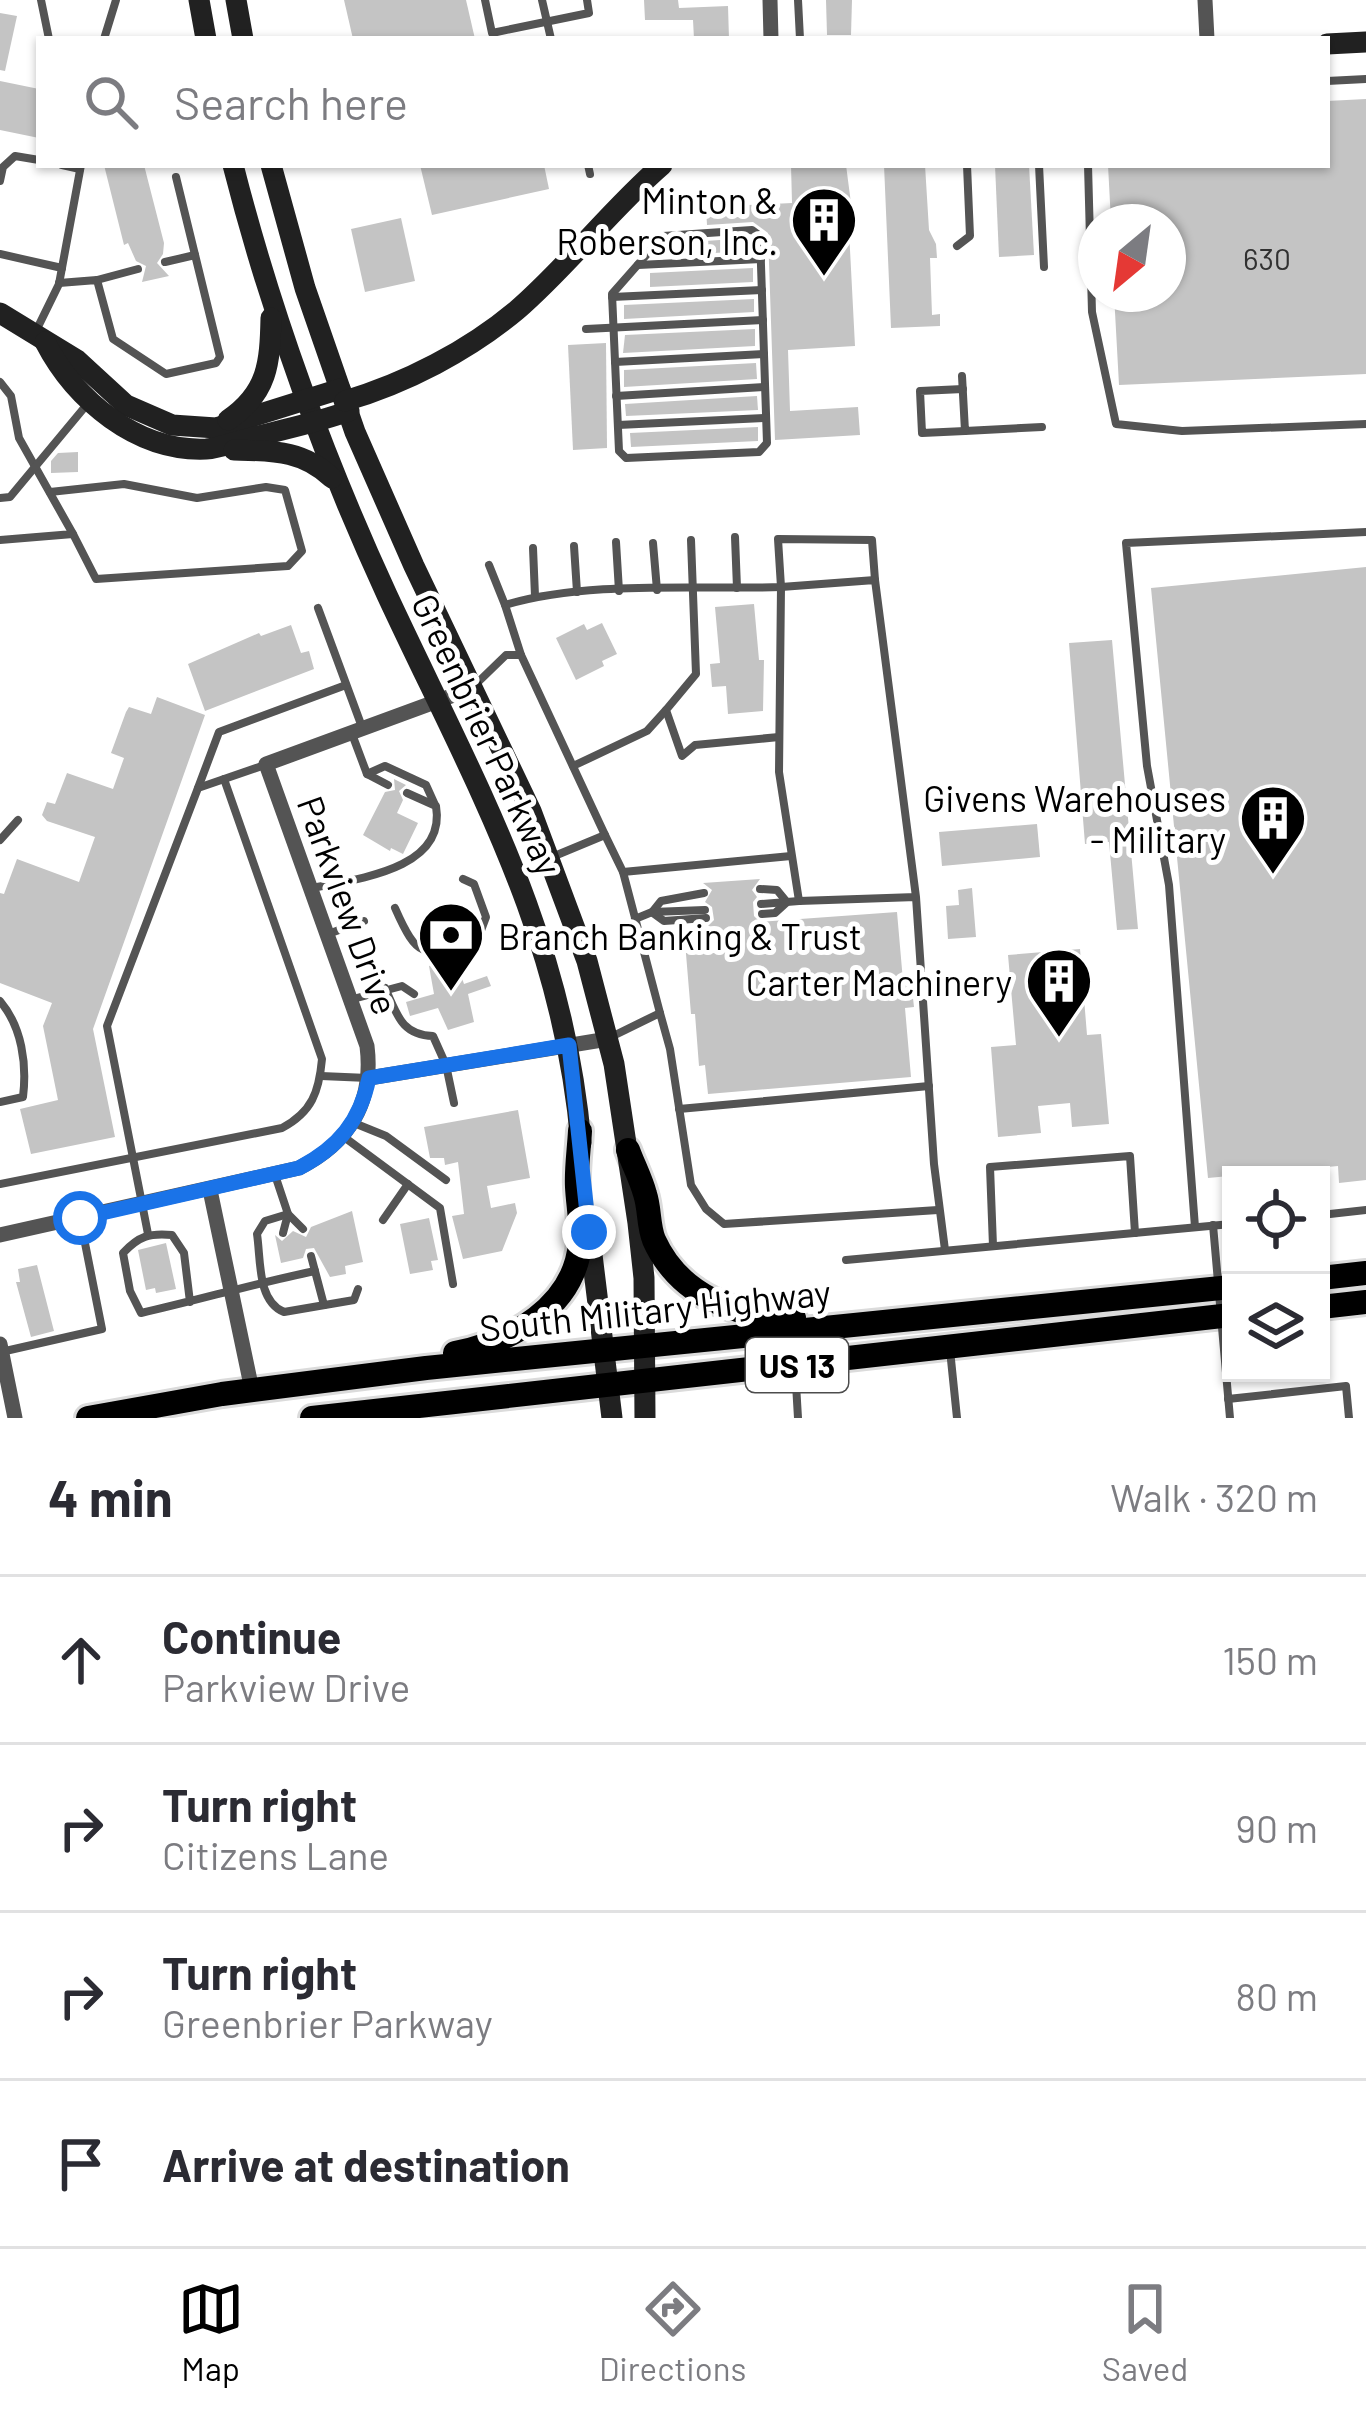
<!DOCTYPE html>
<meta charset="utf-8">
<style>
:root{--surface:#fff;--page:#f2f2f3;--text:#2b2b33;--muted:#7c7c81;--line:#e1e1e2;--accent:#000}
body{margin:0;font-family:Barlow,sans-serif;background:var(--page);color:var(--text)}
.controls{position:absolute;right:36px;bottom:36px;display:grid;overflow:hidden;border-radius:0px;box-shadow:0 3px 9px #0004}
.controls button{width:108px;height:108px;display:grid;place-items:center;padding:0;border:0;border-bottom:3px solid var(--line);background:var(--surface);color:var(--text);font:60px sans-serif}
.compass{position:absolute;left:1078px;top:204px;width:108px;height:108px;border-radius:50%;background:var(--surface);box-shadow:0 3px 9px #0004;rotate:209deg}
.stop{position:absolute;width:36px;height:36px;margin:-27px;border:9px solid #1a73e8;border-radius:50%;background:#fff}
.stop.end{background:#1a73e8;border-color:#fff;box-shadow:0 3px 12px #0008}
.list{margin:0;padding:0;list-style:none}
h2{display:flex;justify-content:space-between;align-items:center;height:156px;margin:0;padding:0 48px;font-size:51px}
h2 small{font-size:39px;font-weight:400;color:var(--muted)}
.list li{display:grid;grid-template-columns:78px 1fr auto;gap:36px;align-items:center;box-sizing:border-box;height:168px;padding:0 48px;border-top:3px solid var(--line)}
.list b{display:block;font-size:45px;white-space:nowrap}
.list p{margin:0;font-size:39px;white-space:nowrap;color:var(--muted)}
.list em{font-size:39px;font-style:normal;color:var(--muted)}
.icon{flex:none;width:66px;height:66px;fill:none;stroke:currentColor;stroke-width:2;stroke-linecap:round;stroke-linejoin:round}
.map{position:relative;flex:none;width:1366px;height:1418px;overflow:hidden}
.search{position:absolute;background:var(--surface);box-shadow:0 3px 9px #0004;left:36px;right:36px;top:36px;height:132px;display:flex;align-items:center;gap:30px;box-sizing:border-box;padding:0 42px;border-radius:0px;color:var(--muted);font-size:45px}
.sheet{height:828px;background:var(--surface)}
nav{display:flex;justify-content:space-around;align-items:center;box-sizing:border-box;height:168px;border-top:3px solid var(--line);background:var(--surface);font-size:33px;color:var(--muted)}
nav a{display:grid;justify-items:center;gap:6px}
nav .on{color:var(--accent)}
.map>svg:first-child{display:block}
.building{fill:#c4c4c4}
.lines{fill:none;stroke-linecap:round;stroke-linejoin:round}
.primary-casing{stroke:#dbdbdb;stroke-width:30}
.lane{stroke:#545454;stroke-width:8}
.street{stroke:#545454;stroke-width:15}
.secondary{stroke:#212121;stroke-width:21}
.primary{stroke:#000;stroke-width:24}
.route{stroke:#1a73e8;stroke-width:15}
.labels{text-anchor:middle;dominant-baseline:central;stroke-width:10;stroke-linejoin:round;paint-order:stroke}
.number-label{font-size:30px;fill:#313131}
.shield{fill:#fff;stroke:#4c4c4c;stroke-width:3}
.shield-label{font-size:33px;font-weight:bold;fill:#000}
.poi-label{font-size:36px;fill:#000;stroke:#fff;text-anchor:end}
.street-label{font-size:36px;fill:#000;stroke:#fff}
</style>
<div class="map">
<svg width="1366" height="1418" viewBox="0 0 1366 1418">
<rect width="100%" height="100%" fill="#fff"/>
<g class="building">
<path d="M 344,0 L 466,0 L 475,39 L 353,39 Z"/>
<path d="M 644,0 L 678,0 L 679,8 L 728,6 L 729,39 L 694,39 L 693,20 L 645,20 Z"/>
<path d="M 826,0 L 852,0 L 851,35 L 827,35 Z"/>
<path d="M 0,13 L 17,16 L 5,71 L 0,70 Z"/>
<path d="M 0,81 L 39,89 L 39,138 L 0,130 Z"/>
<path d="M 1366,99 L 1366,374 L 1119,385 L 1114,294 L 1168,294 L 1168,222 L 1111,222 L 1108,165 L 1327,165 L 1327,101 Z"/>
<path d="M 104,165 L 144,165 L 164,243 L 163,254 L 157,263 L 169,276 L 142,282 L 146,266 L 136,261 L 128,243 L 124,245 Z"/>
<path d="M 420,165 L 544,165 L 549,189 L 432,215 Z"/>
<path d="M 791,165 L 846,165 L 852,211 L 848,211 L 855,346 L 788,350 L 790,411 L 858,407 L 860,435 L 775,440 L 768,233 L 753,222 L 707,225 L 706,207 L 792,203 Z"/>
<path d="M 884,165 L 925,165 L 929,230 L 936,244 L 937,258 L 930,258 L 932,315 L 940,314 L 940,326 L 891,328 Z"/>
<path d="M 995,165 L 1029,165 L 1034,255 L 999,257 Z"/>
<path d="M 401,218 L 415,281 L 365,292 L 351,229 Z"/>
<path d="M 749,238 L 752,251 L 676,255 L 676,243 Z"/>
<path d="M 753,268 L 753,282 L 650,287 L 650,273 Z"/>
<path d="M 754,299 L 754,312 L 624,319 L 624,305 Z"/>
<path d="M 755,329 L 755,346 L 623,353 L 625,335 Z"/>
<path d="M 606,343 L 607,448 L 573,450 L 568,345 Z"/>
<path d="M 756,363 L 757,379 L 624,387 L 624,370 Z"/>
<path d="M 757,396 L 758,410 L 626,416 L 625,404 Z"/>
<path d="M 758,427 L 758,441 L 631,447 L 630,433 Z"/>
<path d="M 78,452 L 78,472 L 51,473 L 51,461 L 58,453 Z"/>
<path d="M 1366,567 L 1366,1180 L 1339,1183 L 1338,1166 L 1208,1178 L 1151,588 Z"/>
<path d="M 754,604 L 759,660 L 764,660 L 763,711 L 728,714 L 726,686 L 712,687 L 710,664 L 720,663 L 715,607 Z"/>
<path d="M 602,623 L 617,654 L 602,661 L 604,666 L 576,680 L 556,638 L 584,624 L 587,630 Z"/>
<path d="M 291,625 L 301,653 L 309,651 L 314,669 L 205,711 L 188,664 L 259,633 L 261,636 Z"/>
<path d="M 1112,640 L 1138,929 L 1117,930 L 1109,842 L 1085,844 L 1069,643 Z"/>
<path d="M 157,697 L 205,715 L 93,1029 L 115,1137 L 31,1154 L 20,1109 L 58,1100 L 43,1026 L 52,1003 L 0,983 L 0,893 L 4,894 L 17,859 L 79,882 L 95,837 L 47,821 L 42,815 L 47,802 L 55,804 L 67,773 L 113,789 L 124,758 L 111,753 L 126,712 L 129,707 L 151,714 Z"/>
<path d="M 394,779 L 406,785 L 399,791 L 403,800 L 397,813 L 418,823 L 403,854 L 391,848 L 390,851 L 363,835 L 385,792 L 395,790 Z"/>
<path d="M 1037,824 L 1040,857 L 942,866 L 939,832 Z"/>
<path d="M 760,879 L 752,890 L 757,897 L 753,902 L 754,916 L 760,922 L 897,912 L 903,981 L 911,980 L 914,1007 L 905,1008 L 911,1077 L 708,1094 L 705,1065 L 699,1066 L 695,1014 L 691,1014 L 684,930 L 707,927 L 714,920 L 712,907 L 705,902 L 712,890 L 703,883 Z"/>
<path d="M 972,888 L 976,937 L 948,939 L 946,906 L 959,905 L 958,890 Z"/>
<path d="M 462,906 L 470,928 L 428,942 L 421,922 Z"/>
<path d="M 1080,949 L 1087,1035 L 1101,1034 L 1109,1124 L 1072,1127 L 1070,1103 L 1038,1106 L 1041,1133 L 998,1137 L 991,1047 L 1016,1045 L 1008,955 Z"/>
<path d="M 453,953 L 464,984 L 487,976 L 491,986 L 468,994 L 474,1022 L 448,1030 L 438,1008 L 410,1016 L 406,1002 L 434,994 L 429,966 L 436,964 L 434,958 Z"/>
<path d="M 518,1110 L 530,1178 L 487,1186 L 491,1208 L 515,1203 L 517,1213 L 502,1251 L 463,1259 L 452,1216 L 464,1214 L 458,1162 L 445,1165 L 444,1158 L 430,1158 L 424,1127 Z"/>
<path d="M 352,1211 L 363,1262 L 345,1266 L 346,1274 L 330,1277 L 314,1248 L 306,1249 L 303,1258 L 281,1263 L 275,1235 L 282,1241 L 293,1231 L 306,1237 L 311,1227 Z"/>
<path d="M 429,1218 L 438,1260 L 431,1261 L 433,1270 L 410,1274 L 400,1224 Z"/>
<path d="M 166,1243 L 176,1289 L 156,1293 L 155,1288 L 146,1290 L 138,1250 Z"/>
<path d="M 37,1265 L 54,1331 L 31,1337 L 16,1282 L 20,1282 L 18,1269 Z"/>
</g>
<g class="lines">
<g class="primary-casing">
<g id="primary">
<path d="M 628,1150 C 633,1164 641,1179 645,1194 C 650,1209 648,1225 654,1240 C 679,1296 738,1318 794,1318"/>
<path d="M 1321,1278 L 1366,1273"/>
<path d="M 1321,1307 L 1366,1302"/>
<path d="M 455,1353 C 511,1342 574,1307 580,1244 C 582,1225 578,1206 577,1187 C 576,1169 579,1150 580,1131"/>
<path d="M 88,1418 L 222,1394 L 426,1368 L 1231,1287"/>
<path d="M 312,1418 L 1231,1315"/>
</g>
</g>
<g class="lane">
<path d="M 41,0 L 49,39"/>
<path d="M 485,0 L 492,33 L 589,13 L 587,0"/>
<path d="M 542,0 L 551,39"/>
<path d="M 798,0 L 800,39"/>
<path d="M 104,39 L 116,0"/>
<path d="M 1327,81 L 1366,79"/>
<path d="M 62,165 L 80,169"/>
<path d="M 588,165 L 590,174"/>
<path d="M 1039,165 L 1044,267"/>
<path d="M 1088,165 L 1092,312 L 1116,424 L 1182,431 L 1366,424"/>
<path d="M 0,181 L 3,167 L 15,156 L 39,160"/>
<path d="M 752,230 L 760,236 L 767,443 L 759,452 L 626,458 L 619,451 L 612,294 L 663,236 Z"/>
<path d="M 957,246 L 970,236 L 967,165"/>
<path d="M 0,254 L 62,268"/>
<path d="M 165,262 L 195,255"/>
<path d="M 638,265 L 761,259"/>
<path d="M 97,280 L 138,269"/>
<path d="M 59,283 L 97,280 L 113,339 L 166,374 L 216,363 L 220,357 L 176,177"/>
<path d="M 612,297 L 762,290"/>
<path d="M 586,329 L 763,320"/>
<path d="M 35,333 L 59,284 L 81,165"/>
<path d="M 615,362 L 764,354"/>
<path d="M 962,376 L 965,431 L 1042,427"/>
<path d="M 0,382 L 11,396 L 19,438 L 73,534 L 0,540"/>
<path d="M 963,389 L 920,391 L 922,433 L 965,431"/>
<path d="M 616,396 L 765,387"/>
<path d="M 618,425 L 766,418"/>
<path d="M 50,492 L 124,484 L 197,498 L 266,487 L 285,490 L 302,551 L 288,566 L 96,579 L 73,534"/>
<path d="M 0,498 L 10,497 L 89,402"/>
<path d="M 735,537 L 737,588"/>
<path d="M 691,540 L 696,674 L 666,710 L 682,756 L 695,745 L 779,737"/>
<path d="M 616,542 L 619,591"/>
<path d="M 653,543 L 657,590"/>
<path d="M 574,546 L 577,592"/>
<path d="M 533,548 L 535,596"/>
<path d="M 489,565 L 505,605"/>
<path d="M 318,608 L 362,727"/>
<path d="M 521,655 L 505,605 C 589,580 693,590 781,587 L 778,539 L 872,540 L 875,580"/>
<path d="M 474,686 L 506,655 L 521,655 L 605,835"/>
<path d="M 352,734 L 367,774 L 388,785"/>
<path d="M 573,766 L 647,731 L 666,710"/>
<path d="M 367,774 L 385,766 L 426,785 L 435,805"/>
<path d="M 198,788 L 219,732 L 346,685"/>
<path d="M 0,840 L 18,820"/>
<path d="M 552,857 L 605,835 L 623,872 L 791,856"/>
<path d="M 623,872 L 660,1013"/>
<path d="M 311,888 C 356,879 447,870 436,806 L 407,793"/>
<path d="M 760,889 L 777,890 L 786,901"/>
<path d="M 916,897 L 799,901 L 779,772 L 781,587 L 875,580 L 916,897 L 934,1164 L 945,1250"/>
<path d="M 761,904 L 799,901"/>
<path d="M 395,908 C 421,967 426,954 480,933 L 486,917 L 474,884 L 463,879"/>
<path d="M 653,911 L 661,901 L 704,893"/>
<path d="M 653,913 L 664,921 L 706,918"/>
<path d="M 762,914 L 775,913 L 786,903"/>
<path d="M 635,919 L 652,912 L 705,910"/>
<path d="M 328,934 L 364,921"/>
<path d="M 385,988 C 397,1014 401,1035 433,1036 L 446,1065 L 454,1103"/>
<path d="M 353,999 L 402,986 L 414,994"/>
<path d="M 0,1001 C 22,1027 27,1064 23,1097 L 0,1102"/>
<path d="M 611,1037 L 660,1013 L 670,1049 L 691,1185 L 706,1209 L 724,1224 L 938,1210"/>
<path d="M 321,1076 L 368,1078"/>
<path d="M 679,1109 L 929,1086"/>
<path d="M 354,1123 L 386,1136 L 446,1180"/>
<path d="M 344,1137 L 440,1208 L 453,1284"/>
<path d="M 275,1175 L 288,1214 L 283,1233"/>
<path d="M 0,1184 L 282,1128 C 312,1112 319,1092 322,1059 L 224,779"/>
<path d="M 1321,1215 L 1366,1210"/>
<path d="M 383,1220 L 408,1184"/>
<path d="M 1213,1225 L 1230,1418"/>
<path d="M 1195,1227 L 1169,885 L 1147,766 L 1126,543 L 1366,532"/>
<path d="M 303,1229 L 288,1214 L 265,1221 L 257,1234 C 261,1260 257,1301 284,1312 L 354,1300 L 358,1289"/>
<path d="M 148,1234 L 107,1026 L 198,788 L 265,765"/>
<path d="M 993,1246 L 990,1167 L 1130,1156 L 1135,1233"/>
<path d="M 311,1256 L 324,1305"/>
<path d="M 846,1260 L 1231,1224"/>
<path d="M 190,1302 L 184,1253 L 172,1235 C 149,1233 139,1236 123,1253 L 130,1291 L 141,1313 C 199,1300 256,1283 315,1271"/>
<path d="M 950,1350 L 957,1418"/>
<path d="M 1,1352 L 102,1329 L 80,1218"/>
<path d="M 795,1367 L 798,1418"/>
<path d="M 1228,1399 L 1346,1386 L 1349,1418"/>
</g>
<g class="street">
<path d="M 770,0 L 771,39"/>
<path d="M 1205,0 L 1207,39"/>
<path d="M 369,1078 L 608,1039"/>
<path d="M 210,1190 L 252,1390"/>
<path d="M 0,1235 L 299,1168 C 349,1143 374,1102 367,1046 L 266,764 L 473,688"/>
<path d="M 0,1344 L 15,1418"/>
</g>
<g class="secondary">
<path d="M 199,0 L 206,39"/>
<path d="M 236,0 L 243,39"/>
<path d="M 1327,44 L 1366,42"/>
<path d="M 233,165 C 271,314 323,456 387,595 C 474,782 563,932 581,1143"/>
<path d="M 271,165 L 305,288 L 355,432 L 414,566 L 531,811 L 587,961 L 614,1064 L 638,1223 L 644,1278 L 645,1418"/>
<path d="M 0,313 L 77,360 L 126,405 L 172,425 L 216,428 L 340,389"/>
<path d="M 45,342 C 75,400 137,452 206,449 C 221,448 236,441 251,438 C 284,429 316,423 349,411"/>
<path d="M 345,401 C 406,383 468,351 517,310 C 569,265 610,210 662,165"/>
<path d="M 228,420 C 268,393 270,363 271,318"/>
<path d="M 234,450 C 273,451 303,450 332,478"/>
<path d="M 588,1222 L 612,1418"/>
</g>
<use href="#primary" class="primary"/>
</g>
<g class="lines">
<path class="route" d="M 80,1218 L 299,1168 C 339,1147 360,1121 369,1078 L 569,1045 L 589,1232"/>
</g>
<defs>
<g id="building-pin" transform="scale(3.45)"><path d="M0 17L-7.5 6A9.5 9.5 0 1 1 7.5 6Z" fill="#000" stroke="#fff"/><path d="M-4-6H4V6H1V3H-1V6H-4ZM-2.5-4.3h1.7v1.8h-1.7ZM.8-4.3h1.7v1.8H.8ZM-2.5-1h1.7V.8h-1.7ZM.8-1h1.7V.8H.8Z" fill="#fff"/></g>
<g id="bank-pin" transform="scale(3.45)"><path d="M0 17L-7.5 6A9.5 9.5 0 1 1 7.5 6Z" fill="#000" stroke="#fff"/><path d="M-6-4H6V4H-6ZM0-2.3a2.3 2.3 0 1 0 0 4.6a2.3 2.3 0 1 0 0-4.6Z" fill="#fff"/></g>
</defs>
<g fill-rule="evenodd">
<use href="#building-pin" x="824" y="220"/>
<use href="#building-pin" x="1273" y="818"/>
<use href="#bank-pin" x="451" y="935"/>
<use href="#building-pin" x="1059" y="981"/>
</g>
<g class="labels">
<g class="number-label">
<text x="1267" y="258">630</text>
</g>
<rect class="shield" x="746" y="1338" width="102" height="54" rx="9"/>
<g class="shield-label">
<text x="797" y="1365">US 13</text>
</g>
<g class="poi-label">
<text x="778" y="199">Minton &amp;<tspan x="778" dy="41">Roberson, Inc.</tspan></text>
<text x="1226" y="797">Givens Warehouses<tspan x="1226" dy="41">- Military</tspan></text>
<text x="498" y="935" text-anchor="start">Branch Banking &amp; Trust</text>
<text x="1012" y="981">Carter Machinery</text>
</g>
<g class="street-label">
<text transform="translate(488 734) rotate(65)">Greenbrier Parkway</text>
<text transform="translate(349 905) rotate(70)">Parkview Drive</text>
<text transform="translate(655 1309) rotate(-6)">South Military Highway</text>
</g>
</g>
</svg>
<div class="controls">
<button><svg class="icon" aria-label="locate" viewBox="0 0 24 24"><circle cx="12" cy="12" r="6"/><path d="M12 2v4M12 18v4M2 12h4M18 12h4"/></svg></button>
<button><svg class="icon" aria-label="layers" viewBox="0 0 24 24"><path d="M12 4l9 5-9 5-9-5zM3 14l9 5 9-5"/></svg></button>
</div>
<svg class="compass" viewBox="-18 -18 36 36"><path d="M0-13l5 13h-10z" fill="#e53935"/><path d="M0 13l5-13h-10z" fill="#7c7c81"/></svg>
<div class="stop" style="left:80px;top:1218px"></div>
<div class="stop end" style="left:589px;top:1232px"></div>
<div class="search"><svg class="icon" aria-label="search" viewBox="0 0 24 24"><circle cx="10" cy="10" r="6"/><path d="M15 15l6 6"/></svg>Search here</div>
</div>
<section class="sheet">
<h2>4 min<small>Walk · 320 m</small></h2>
<ul class="list">
<li><svg class="icon" aria-label="ahead" viewBox="0 0 24 24"><path d="M12 20V5M6 11l6-6 6 6"/></svg><div><b>Continue</b><p>Parkview Drive</p></div><em>150 m</em></li>
<li><svg class="icon" aria-label="right" viewBox="0 0 24 24"><path d="M7 20v-9h11M14 6l5 5-5 5"/></svg><div><b>Turn right</b><p>Citizens Lane</p></div><em>90 m</em></li>
<li><svg class="icon" aria-label="right" viewBox="0 0 24 24"><path d="M7 20v-9h11M14 6l5 5-5 5"/></svg><div><b>Turn right</b><p>Greenbrier Parkway</p></div><em>80 m</em></li>
<li><svg class="icon" aria-label="arrive" viewBox="0 0 24 24"><path d="M6 21V4h12l-3 4 3 4H6"/></svg><div><b>Arrive at destination</b></div></li>
</ul>
</section>
<nav>
<a class="on"><svg class="icon" aria-label="map" viewBox="0 0 24 24"><path d="M3 6l6-2 6 2 6-2v14l-6 2-6-2-6 2zM9 4v14M15 6v14"/></svg>Map</a>
<a><svg class="icon" aria-label="directions" viewBox="0 0 24 24"><path d="M12 3l9 9-9 9-9-9zM9 14v-3h6M13 9l2 2-2 2"/></svg>Directions</a>
<a><svg class="icon" aria-label="saved" viewBox="0 0 24 24"><path d="M7 4h10v16l-5-4-5 4z"/></svg>Saved</a>
</nav>
